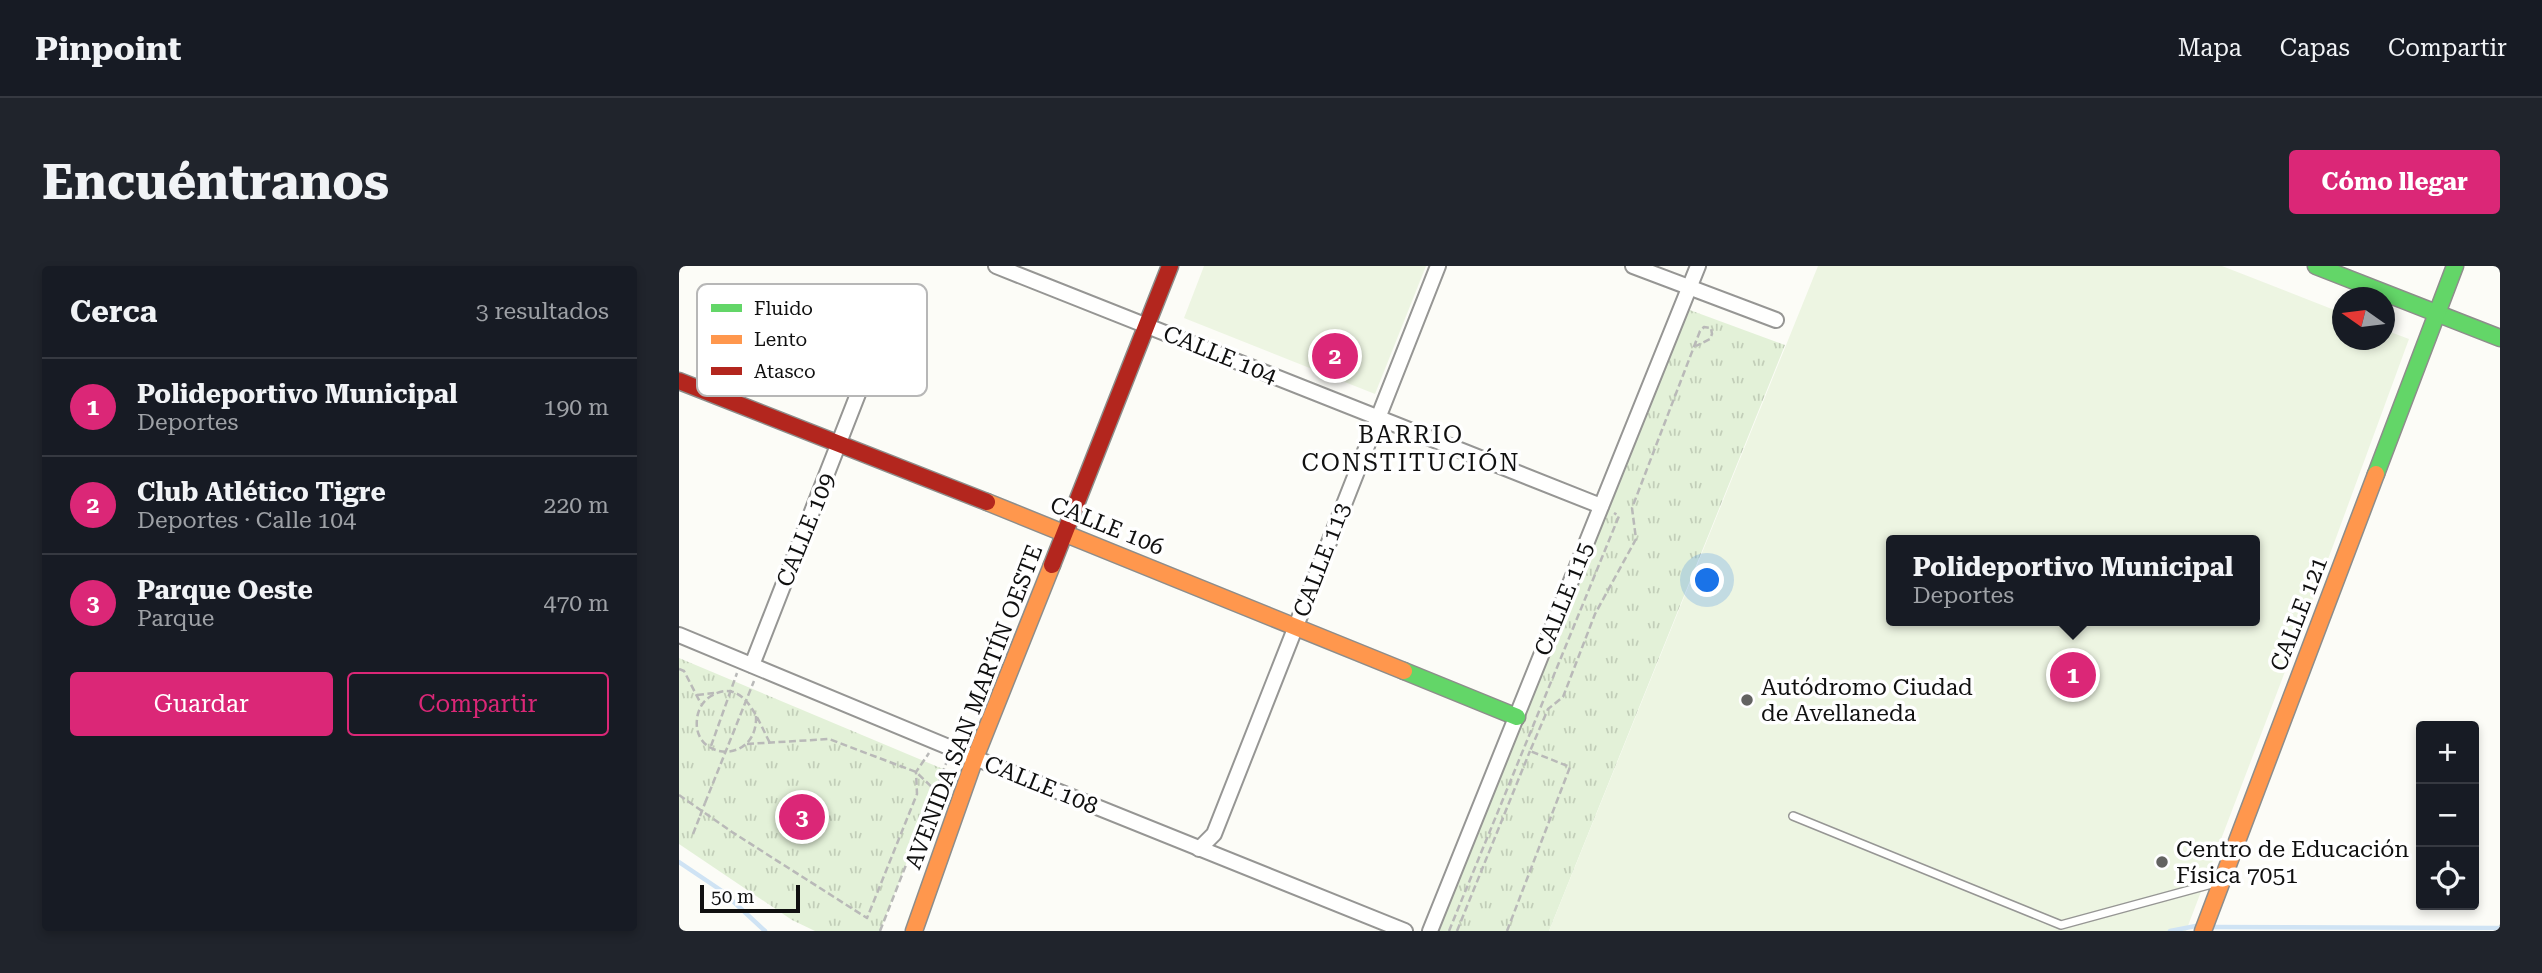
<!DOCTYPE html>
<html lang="es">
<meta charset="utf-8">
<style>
:root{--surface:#171b24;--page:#20242c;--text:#f1f3f6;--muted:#9ea1a6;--line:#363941;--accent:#db2777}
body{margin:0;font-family:"Roboto Serif",serif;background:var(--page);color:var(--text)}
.controls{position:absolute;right:21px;bottom:21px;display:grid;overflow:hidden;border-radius:7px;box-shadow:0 4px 10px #0003}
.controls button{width:63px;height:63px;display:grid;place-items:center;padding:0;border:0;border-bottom:2px solid var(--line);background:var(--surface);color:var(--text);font:35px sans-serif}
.compass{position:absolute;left:1653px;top:21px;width:63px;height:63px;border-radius:50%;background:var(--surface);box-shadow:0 4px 10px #0003;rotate:284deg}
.scale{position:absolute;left:21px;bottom:18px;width:100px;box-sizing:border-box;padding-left:7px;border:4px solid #101010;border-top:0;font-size:19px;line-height:24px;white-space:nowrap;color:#101010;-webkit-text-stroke:5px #fff;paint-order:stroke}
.you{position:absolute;left:1029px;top:315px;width:24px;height:24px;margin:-18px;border:5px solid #fff;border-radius:50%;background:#1a73e8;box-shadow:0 0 0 10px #1a73e833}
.badge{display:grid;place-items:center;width:46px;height:46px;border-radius:50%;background:var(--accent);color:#fff;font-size:23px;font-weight:700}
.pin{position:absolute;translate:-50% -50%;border:4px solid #fff;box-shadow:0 2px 7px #0006}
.popup{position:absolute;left:1207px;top:269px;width:374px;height:91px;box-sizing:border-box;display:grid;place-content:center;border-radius:7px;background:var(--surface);filter:drop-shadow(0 2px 5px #0005);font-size:23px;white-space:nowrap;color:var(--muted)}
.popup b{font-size:26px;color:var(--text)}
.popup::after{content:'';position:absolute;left:50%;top:100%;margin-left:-14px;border:14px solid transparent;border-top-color:var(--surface)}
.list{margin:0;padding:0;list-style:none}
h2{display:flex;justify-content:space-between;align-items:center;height:91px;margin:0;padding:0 28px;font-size:30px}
h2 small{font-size:23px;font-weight:400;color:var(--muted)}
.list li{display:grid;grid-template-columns:46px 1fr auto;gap:21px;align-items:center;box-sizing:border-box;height:98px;padding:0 28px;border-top:2px solid var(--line)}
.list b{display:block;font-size:26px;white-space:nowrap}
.list p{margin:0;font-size:23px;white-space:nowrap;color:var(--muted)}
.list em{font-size:23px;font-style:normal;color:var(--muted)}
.actions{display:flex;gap:14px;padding:21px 28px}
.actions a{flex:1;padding:16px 0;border:2px solid var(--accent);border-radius:7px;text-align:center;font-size:24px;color:var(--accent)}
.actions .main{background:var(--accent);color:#fff}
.icon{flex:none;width:38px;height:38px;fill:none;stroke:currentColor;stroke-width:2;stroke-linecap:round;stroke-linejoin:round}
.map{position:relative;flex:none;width:1821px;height:665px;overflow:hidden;border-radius:7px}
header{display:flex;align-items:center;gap:42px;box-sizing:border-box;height:98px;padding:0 35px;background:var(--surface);border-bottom:2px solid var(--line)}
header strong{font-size:33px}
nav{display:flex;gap:38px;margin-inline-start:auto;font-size:24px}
.intro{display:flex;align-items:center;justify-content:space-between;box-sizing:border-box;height:168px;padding:0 42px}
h1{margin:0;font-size:49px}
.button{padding:18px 32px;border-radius:7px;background:var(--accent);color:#fff;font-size:24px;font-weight:700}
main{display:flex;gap:42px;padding:0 42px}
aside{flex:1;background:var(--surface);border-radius:7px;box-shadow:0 4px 10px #0003}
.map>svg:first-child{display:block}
.grass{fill:url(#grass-tufts)}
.pitch{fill:#edf5e2;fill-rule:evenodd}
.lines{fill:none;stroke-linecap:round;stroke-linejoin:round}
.stream{stroke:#cfe3f4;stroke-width:4.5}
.lane-casing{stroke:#969694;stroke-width:10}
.street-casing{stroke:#969694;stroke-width:18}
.fast-casing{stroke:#8d8d8b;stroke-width:19}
.slow-casing{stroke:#8d8d8b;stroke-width:19}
.jam-casing{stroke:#8d8d8b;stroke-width:19}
.path{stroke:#b9b9b8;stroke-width:2.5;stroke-dasharray:7 3.5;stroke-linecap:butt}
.lane{stroke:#fffffe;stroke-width:7}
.street{stroke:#fffffe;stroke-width:14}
.fast{stroke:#63d668;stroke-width:16}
.slow{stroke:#ff974d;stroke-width:16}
.jam{stroke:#b3261e;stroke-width:16}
.path-bridge{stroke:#b9b9b8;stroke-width:2.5;stroke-dasharray:7 3.5;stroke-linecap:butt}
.poi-dot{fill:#636361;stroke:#fff;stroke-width:2.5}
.labels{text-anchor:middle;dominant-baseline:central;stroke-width:7;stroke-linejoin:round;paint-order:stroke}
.street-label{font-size:23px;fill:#101010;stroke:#fff}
.poi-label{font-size:23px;fill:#101010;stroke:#fff;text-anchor:start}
.neighbourhood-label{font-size:24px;letter-spacing:2px;fill:#101010;stroke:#fff}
.key{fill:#fff;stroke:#b7b7b7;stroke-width:2}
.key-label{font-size:19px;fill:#101010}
</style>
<header>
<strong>Pinpoint</strong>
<nav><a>Mapa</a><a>Capas</a><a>Compartir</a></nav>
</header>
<div class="intro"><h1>Encuéntranos</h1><a class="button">Cómo llegar</a></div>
<main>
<aside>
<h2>Cerca<small>3 resultados</small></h2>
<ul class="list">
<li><span class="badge">1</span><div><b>Polideportivo Municipal</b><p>Deportes</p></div><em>190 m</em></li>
<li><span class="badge">2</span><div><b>Club Atlético Tigre</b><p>Deportes · Calle 104</p></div><em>220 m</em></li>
<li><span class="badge">3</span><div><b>Parque Oeste</b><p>Parque</p></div><em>470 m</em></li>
</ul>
<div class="actions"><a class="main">Guardar</a><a>Compartir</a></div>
</aside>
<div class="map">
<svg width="1821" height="665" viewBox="0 0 1821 665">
<defs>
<pattern id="grass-tufts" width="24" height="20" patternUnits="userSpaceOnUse" patternTransform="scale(1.75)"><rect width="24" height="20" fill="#e3f1d8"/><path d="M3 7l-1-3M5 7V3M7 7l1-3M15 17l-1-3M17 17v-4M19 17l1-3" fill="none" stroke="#c2ceb8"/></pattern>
</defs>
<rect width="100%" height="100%" fill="#fcfcf7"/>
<g class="grass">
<path d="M 1008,43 L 1106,79 L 870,665 L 759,665 Z"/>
<path d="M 0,392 L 264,503 L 201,665 L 136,665 L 113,654 L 0,578 Z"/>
</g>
<g class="pitch">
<path d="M 525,0 L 747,0 L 696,128 L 505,52 Z"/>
<path d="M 1139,0 L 1543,0 L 1663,47 L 1664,74 L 1706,74 L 1706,64 L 1730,73 L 1654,280 L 1507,665 L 870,665 ZM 1212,274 L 1576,274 L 1576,355 L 1212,355 Z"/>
</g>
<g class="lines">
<g class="stream">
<path d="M 0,596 L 43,625 L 86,665"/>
<path d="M 1533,661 L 1821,662"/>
<path d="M 1491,665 L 1517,660"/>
</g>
<g class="lane-casing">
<path id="lane" d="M 1114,550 L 1382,659 L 1540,616"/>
</g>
<g class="street-casing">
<g id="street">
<path d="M 317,0 L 922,240"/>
<path d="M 954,0 L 1097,54"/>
<path d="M 0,369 L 296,492 L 726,665"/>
<path d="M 73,399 L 179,128"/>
<path d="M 520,583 L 535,568 L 759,0"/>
<path d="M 751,665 L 1019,0"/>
</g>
</g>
<g class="fast-casing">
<g id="fast">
<path d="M 1637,0 L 1821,72"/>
<path d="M 1697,208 L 1776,0"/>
<path d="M 725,405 L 838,451"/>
</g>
</g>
<g class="slow-casing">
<g id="slow">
<path d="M 308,236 L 725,405"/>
<path d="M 235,665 L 296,492 L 373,299"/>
<path d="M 1524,665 L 1697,208"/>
</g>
</g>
<g class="jam-casing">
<g id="jam">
<path d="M 0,115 L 308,236"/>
<path d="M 373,299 L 491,0"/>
</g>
</g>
<g class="path">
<path d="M 0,403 L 5,405 L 22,438"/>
<path d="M 18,429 L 35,427"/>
<path d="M 77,450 C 79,499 13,495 18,453 C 19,443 24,435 32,430 C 65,410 79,455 91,477"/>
<path d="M 68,478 L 150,473 L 237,506 L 256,524"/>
<path d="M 32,480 L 58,407"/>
<path d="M 0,529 L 53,566 L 188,652 L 238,528 L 237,506 L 250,487"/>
<path d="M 26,537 L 75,415"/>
<path d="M 14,568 L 21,550"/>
<path d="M 201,665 L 268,495"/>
<path d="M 770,665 L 940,250 L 935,247"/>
<path d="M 778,665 L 851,485"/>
<path d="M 828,665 L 891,501 L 851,485 L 869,443 L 884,431 L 916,348 L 957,273 L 953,242 L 1021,65 L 1025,61 L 1032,62 L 1033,68 L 1031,73 L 1017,80"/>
</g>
<use href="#lane" class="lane"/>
<use href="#street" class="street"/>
<use href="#fast" class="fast"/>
<use href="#slow" class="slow"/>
<use href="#jam" class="jam"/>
<path class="path-bridge" d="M 21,550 L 26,537"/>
</g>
<g class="poi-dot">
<circle cx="1068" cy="434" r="7"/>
<circle cx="1483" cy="596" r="7"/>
</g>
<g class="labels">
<g class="street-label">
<text transform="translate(541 89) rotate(22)">CALLE 104</text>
<text transform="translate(428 260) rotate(22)">CALLE 106</text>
<text transform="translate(127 264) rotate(-68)">CALLE 109</text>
<text transform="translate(643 294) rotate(-69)">CALLE 113</text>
<text transform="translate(885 333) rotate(-68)">CALLE 115</text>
<text transform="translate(1620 348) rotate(-69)">CALLE 121</text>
<text transform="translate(295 441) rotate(-69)">AVENIDA SAN MARTÍN OESTE</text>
<text transform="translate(362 519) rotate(22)">CALLE 108</text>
</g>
<g class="poi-label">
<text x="1082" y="421">Autódromo Ciudad<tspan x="1082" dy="26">de Avellaneda</tspan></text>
<text x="1497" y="583">Centro de Educación<tspan x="1497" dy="26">Física 7051</tspan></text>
</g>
<g class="neighbourhood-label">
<text x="732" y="169">BARRIO<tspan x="732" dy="28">CONSTITUCIÓN</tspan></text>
</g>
</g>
<rect x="18" y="18" width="230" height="112" rx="10" class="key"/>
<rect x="32" y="38" width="31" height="8" fill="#63d668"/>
<rect x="32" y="69" width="31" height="9" fill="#ff974d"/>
<rect x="32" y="101" width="31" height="8" fill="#b3261e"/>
<g class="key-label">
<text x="75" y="49">Fluido</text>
<text x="75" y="80">Lento</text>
<text x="75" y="112">Atasco</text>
</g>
</svg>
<div class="controls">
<button>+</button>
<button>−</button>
<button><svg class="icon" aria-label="locate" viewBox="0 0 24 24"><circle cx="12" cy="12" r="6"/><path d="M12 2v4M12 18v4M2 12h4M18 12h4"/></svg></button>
</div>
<svg class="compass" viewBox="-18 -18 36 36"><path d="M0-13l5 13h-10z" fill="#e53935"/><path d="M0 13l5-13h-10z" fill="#9ea1a6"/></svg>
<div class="scale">50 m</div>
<div class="you"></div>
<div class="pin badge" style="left:1394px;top:409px">1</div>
<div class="popup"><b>Polideportivo Municipal</b>Deportes</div>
<div class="pin badge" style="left:656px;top:90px">2</div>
<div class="pin badge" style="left:123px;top:551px">3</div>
</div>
</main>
